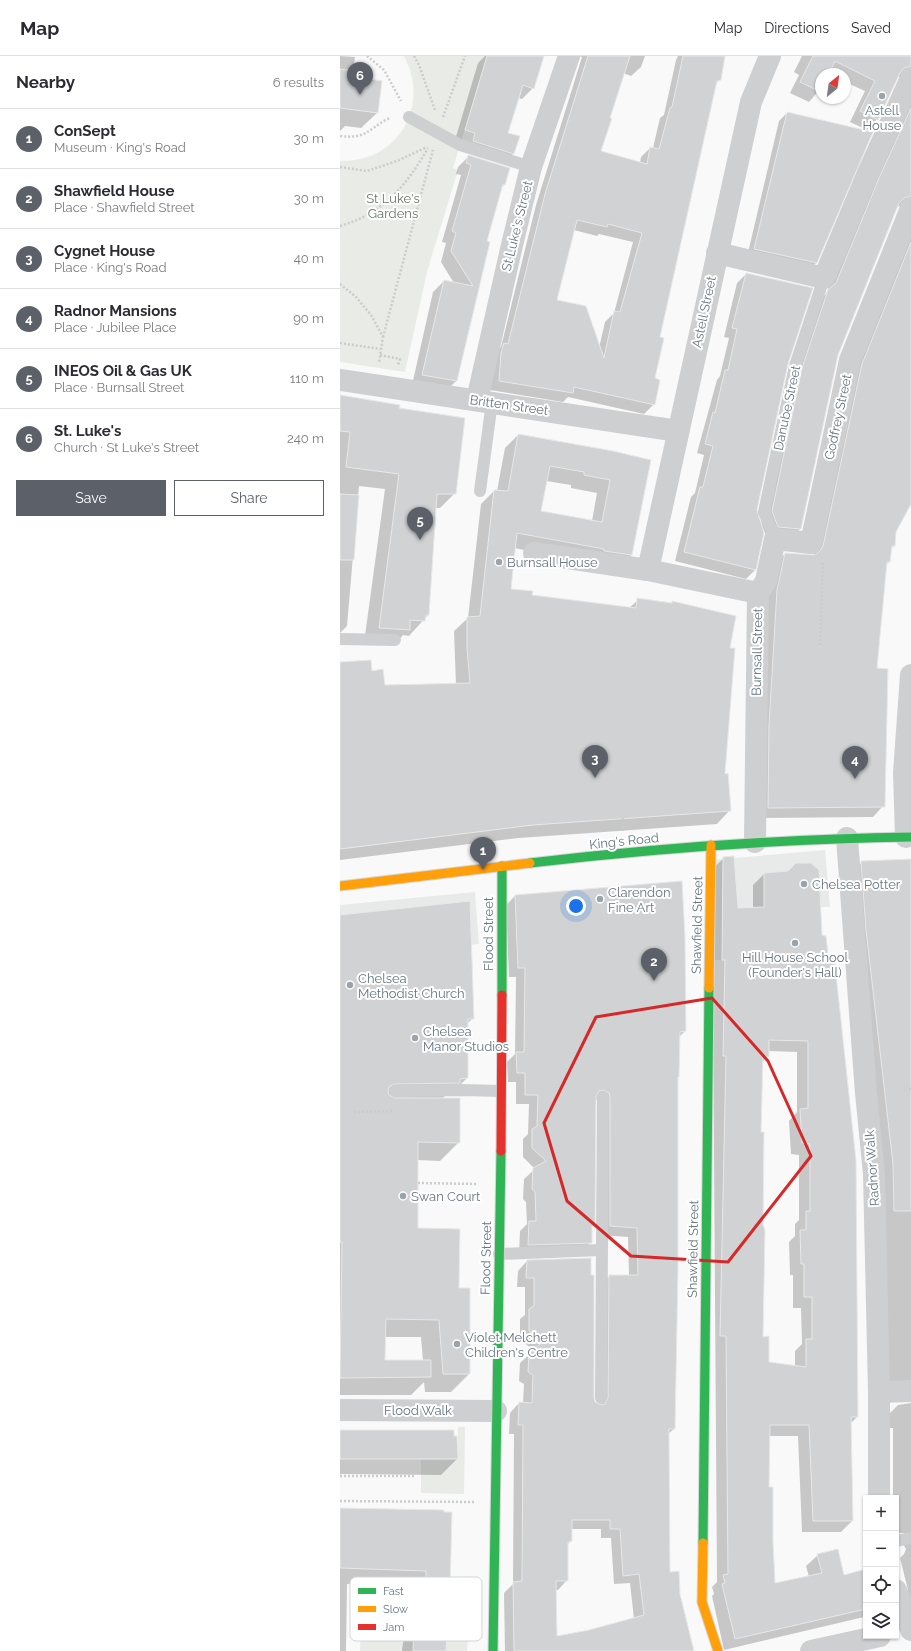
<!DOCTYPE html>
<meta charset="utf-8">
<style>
:root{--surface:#fff;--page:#f7f7f7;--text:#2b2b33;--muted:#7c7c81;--line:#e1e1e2;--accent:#5c6169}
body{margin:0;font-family:Raleway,sans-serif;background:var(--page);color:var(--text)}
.controls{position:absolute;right:12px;bottom:12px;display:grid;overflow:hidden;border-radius:0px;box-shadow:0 1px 3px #0004}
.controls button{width:36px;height:36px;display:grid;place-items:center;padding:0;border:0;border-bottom:1px solid var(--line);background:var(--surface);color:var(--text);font:20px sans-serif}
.compass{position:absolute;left:475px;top:12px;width:36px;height:36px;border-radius:50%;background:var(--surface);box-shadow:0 1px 3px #0004;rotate:29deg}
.you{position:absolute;left:236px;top:850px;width:14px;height:14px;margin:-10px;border:3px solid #fff;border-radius:50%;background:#1a73e8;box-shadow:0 0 0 6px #1a73e833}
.badge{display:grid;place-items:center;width:26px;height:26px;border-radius:50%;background:var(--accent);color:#fff;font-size:13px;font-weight:700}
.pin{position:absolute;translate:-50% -33px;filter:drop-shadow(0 1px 2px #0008)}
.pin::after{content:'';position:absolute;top:21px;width:14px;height:12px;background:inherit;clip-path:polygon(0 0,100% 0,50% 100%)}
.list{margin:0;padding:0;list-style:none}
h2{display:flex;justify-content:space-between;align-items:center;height:52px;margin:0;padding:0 16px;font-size:17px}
h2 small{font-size:13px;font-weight:400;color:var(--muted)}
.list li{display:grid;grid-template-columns:26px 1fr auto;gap:12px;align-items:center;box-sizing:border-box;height:60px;padding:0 16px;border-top:1px solid var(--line)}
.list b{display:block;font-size:15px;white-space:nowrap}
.list p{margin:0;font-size:13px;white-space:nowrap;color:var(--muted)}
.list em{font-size:13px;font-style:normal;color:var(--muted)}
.actions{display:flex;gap:8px;padding:12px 16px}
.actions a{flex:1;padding:9px 0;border:1px solid var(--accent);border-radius:0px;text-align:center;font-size:14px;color:var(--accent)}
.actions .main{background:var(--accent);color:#fff}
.icon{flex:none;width:22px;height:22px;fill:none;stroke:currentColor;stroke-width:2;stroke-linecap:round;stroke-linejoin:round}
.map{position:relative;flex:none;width:571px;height:1595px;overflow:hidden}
header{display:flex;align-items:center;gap:24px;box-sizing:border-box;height:56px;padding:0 20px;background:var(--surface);border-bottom:1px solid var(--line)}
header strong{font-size:19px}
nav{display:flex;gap:22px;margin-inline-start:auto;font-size:14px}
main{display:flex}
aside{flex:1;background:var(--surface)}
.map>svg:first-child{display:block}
.built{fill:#e8e9e9}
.green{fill:#e8ebe6}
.shadow{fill:#0003;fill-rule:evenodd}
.building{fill:#d0d2d3;stroke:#e8e8e8;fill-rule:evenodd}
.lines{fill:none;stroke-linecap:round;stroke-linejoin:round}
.fast-casing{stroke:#d5d6d7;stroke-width:11}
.slow-casing{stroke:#d5d6d7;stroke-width:11}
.jam-casing{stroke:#d5d6d7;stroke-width:11}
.path{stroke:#cbcccd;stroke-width:2.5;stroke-dasharray:2 2;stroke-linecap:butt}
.lane{stroke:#cecfd0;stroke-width:12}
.street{stroke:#cecfd0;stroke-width:22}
.fast{stroke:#30b455;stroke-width:9}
.slow{stroke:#ff9f0a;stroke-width:9}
.jam{stroke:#e5322d;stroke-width:9}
.marked{fill:none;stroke:#d62828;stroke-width:3;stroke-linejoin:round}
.poi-dot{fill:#99a4ac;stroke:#fff;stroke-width:1.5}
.labels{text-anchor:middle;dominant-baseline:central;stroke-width:4;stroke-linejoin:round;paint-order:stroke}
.poi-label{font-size:13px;fill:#657683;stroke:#fff;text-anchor:start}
.park-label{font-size:13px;fill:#687a64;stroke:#fff}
.street-label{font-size:13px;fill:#657683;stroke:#fff}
.key{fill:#fff;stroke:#d1d6da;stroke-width:1}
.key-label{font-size:11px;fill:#657683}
</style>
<header>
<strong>Map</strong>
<nav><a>Map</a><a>Directions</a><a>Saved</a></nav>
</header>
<main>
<aside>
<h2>Nearby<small>6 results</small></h2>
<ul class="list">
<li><span class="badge">1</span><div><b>ConSept</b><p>Museum · King's Road</p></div><em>30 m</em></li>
<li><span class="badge">2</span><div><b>Shawfield House</b><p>Place · Shawfield Street</p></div><em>30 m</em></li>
<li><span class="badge">3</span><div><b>Cygnet House</b><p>Place · King's Road</p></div><em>40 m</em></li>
<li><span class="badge">4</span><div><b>Radnor Mansions</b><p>Place · Jubilee Place</p></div><em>90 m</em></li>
<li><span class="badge">5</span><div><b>INEOS Oil &amp; Gas UK</b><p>Place · Burnsall Street</p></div><em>110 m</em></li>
<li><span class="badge">6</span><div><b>St. Luke's</b><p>Church · St Luke's Street</p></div><em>240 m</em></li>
</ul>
<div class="actions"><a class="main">Save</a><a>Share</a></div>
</aside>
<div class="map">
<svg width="571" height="1595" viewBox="0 0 571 1595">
<rect width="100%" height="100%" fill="#f9f9f9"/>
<g class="built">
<path d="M 485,794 L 490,851 L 481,851 L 481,879 L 486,880 L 488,899 L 494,899 L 497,933 L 385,904 L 374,904 L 372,804 Z"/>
<path d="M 135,836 L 139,888 L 0,899 L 0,849 Z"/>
<path d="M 31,1527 L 60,1530 L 73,1544 L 107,1544 L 107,1575 L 128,1576 L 127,1595 L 20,1595 L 23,1536 Z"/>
</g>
<g class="green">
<path d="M 64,0 L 147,0 L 113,112 L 118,114 L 87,216 L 65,316 L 0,306 L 0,105 C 58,107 91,50 64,0 Z"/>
<path d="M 118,1371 L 125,1371 L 124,1438 L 81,1437 L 81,1404 L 117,1403 Z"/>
<path d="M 63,1574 L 74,1574 L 73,1595 L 20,1595 L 21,1586 L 62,1589 Z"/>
<path d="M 107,1575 L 128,1576 L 127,1595 L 106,1595 Z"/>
</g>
<g class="shadow">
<path d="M 0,0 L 15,1 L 13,16 L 29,24 L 37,57 L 21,72 L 5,70 L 0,75 Z"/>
<path d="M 145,0 L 203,0 L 193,32 L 182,43 L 178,42 L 167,77 L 174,97 L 163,108 L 115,84 L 138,7 Z"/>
<path d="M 239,0 L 305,0 L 301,11 L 291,20 L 283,17 L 260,96 L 300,107 L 301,101 L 310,92 L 313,92 L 320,62 L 324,59 L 336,4 L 338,0 L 384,0 L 380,24 L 375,28 L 319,282 L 314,323 L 314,348 L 304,358 L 228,341 L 223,346 L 150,334 L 154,298 L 161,291 L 196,149 L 242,1 ZM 234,174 L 257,180 L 259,178 L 293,186 L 274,257 L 265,266 L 259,292 L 216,245 Z"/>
<path d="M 462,0 L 570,0 L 571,1 L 571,26 L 566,21 L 557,21 L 537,63 L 527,74 L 510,66 L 525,35 L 505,26 L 505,18 L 481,18 L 481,32 L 469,46 L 450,37 L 459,19 L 454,16 Z"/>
<path d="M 571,41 L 571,157 L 564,151 L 557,150 L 497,301 L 460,473 L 449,484 L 427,481 L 421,468 L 452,324 L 478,246 L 486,238 L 529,134 Z"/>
<path d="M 447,57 L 532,77 L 476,207 L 468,215 L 407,201 L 439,65 Z"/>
<path d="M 128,101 L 165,128 L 160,133 L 145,186 L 117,324 L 106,335 L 72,329 L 93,236 L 104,225 L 114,227 L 101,206 L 106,187 L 102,186 L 121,119 L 116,118 L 118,111 Z"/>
<path d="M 571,171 L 571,444 L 555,475 L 554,490 L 550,493 L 549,506 L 546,509 L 536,613 L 543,750 L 533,761 L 418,762 L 427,545 L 434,508 L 445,498 L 473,500 L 512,319 Z"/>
<path d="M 406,218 L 447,308 L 416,454 L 415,514 L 406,523 L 335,505 L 351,441 L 355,437 L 364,399 L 357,397 L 377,324 L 380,320 L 389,282 L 384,281 L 397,227 Z"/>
<path d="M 0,340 L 58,353 L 115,437 L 100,452 L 95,452 L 88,559 L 69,580 L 63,579 L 54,589 L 24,587 L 45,433 L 19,430 L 7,570 L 0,577 Z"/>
<path d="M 178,379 L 273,396 L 291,499 L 278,512 L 174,492 L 170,534 L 191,539 L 289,552 L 298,544 L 331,548 L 332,546 L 388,593 L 384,719 L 390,754 L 377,768 L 179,782 L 0,804 L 0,607 L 31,616 L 44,630 L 116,629 L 114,575 L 128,562 L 141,448 L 154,435 L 157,435 L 165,392 ZM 206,425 L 231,429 L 231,432 L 257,437 L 252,465 L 200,456 Z"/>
<path d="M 384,802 L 397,853 L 413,852 L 413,829 L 424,818 L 481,880 L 517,1361 L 510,1368 L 512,1465 L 501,1476 L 462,1476 L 458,1380 L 429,1380 L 428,1432 L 434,1529 L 469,1521 L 466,1510 L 478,1499 L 503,1520 L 526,1514 L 526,1559 L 524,1561 L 384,1594 L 372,1540 L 374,1538 L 372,1531 L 377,1526 L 372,813 ZM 428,995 L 457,996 L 457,1056 L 449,1065 L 451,1098 L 459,1099 L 459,1164 L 455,1168 L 455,1180 L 449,1186 L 450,1219 L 453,1219 L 453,1252 L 461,1252 L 462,1288 L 455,1295 L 455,1310 L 428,1307 L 422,1282 L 420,1077 L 422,1006 L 428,1000 Z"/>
<path d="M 571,804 L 571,1343 L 546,1334 L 510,818 L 522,806 Z"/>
<path d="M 341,826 L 345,975 L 339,981 L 338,1021 L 337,1022 L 334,1373 L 328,1378 L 329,1517 L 339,1539 L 350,1595 L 165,1595 L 164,1537 L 173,1528 L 174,1378 L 169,1378 L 170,1357 L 179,1347 L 183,1347 L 184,1328 L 179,1325 L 180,1307 L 194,1294 L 180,1284 L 180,1263 L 185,1259 L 185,1231 L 177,1231 L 178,1215 L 187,1205 L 252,1342 L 256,1349 L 259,1349 L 260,1229 L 270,1220 L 289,1220 L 288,1181 L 261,1179 L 258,1044 L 254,1043 L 254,1169 L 251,1172 L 251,1186 L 241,1196 L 179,1198 L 180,1175 L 187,1168 L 186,1146 L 183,1143 L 184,1123 L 195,1113 L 183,1101 L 183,1083 L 188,1078 L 189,1048 L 176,1048 L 176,1026 L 168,1026 L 167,1006 L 175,998 L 176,921 L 169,921 L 166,849 L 175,840 ZM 231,1473 L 261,1473 L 261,1482 L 271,1482 L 274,1528 L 290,1527 L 294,1563 L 249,1575 L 216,1581 L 215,1534 L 218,1534 L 227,1524 L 227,1489 L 231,1485 Z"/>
<path d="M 0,860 L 133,962 L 127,968 L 127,1022 L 109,1040 L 105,1040 L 102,1043 L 119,1086 L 100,1105 L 77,1104 L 77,1173 L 118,1233 L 129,1318 L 111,1336 L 85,1336 L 84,1326 L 71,1339 L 0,1339 ZM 44,1281 L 81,1281 L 83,1305 L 44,1305 Z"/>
<path d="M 571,1347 L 571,1477 L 556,1477 L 556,1442 L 553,1442 L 553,1372 L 546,1372 L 546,1361 L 558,1349 Z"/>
<path d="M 0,1375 L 116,1381 L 117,1403 L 101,1419 L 0,1418 Z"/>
<path d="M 0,1453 L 103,1455 L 109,1534 L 93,1550 L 71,1549 L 71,1530 L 7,1528 L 6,1595 L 0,1595 Z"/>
<path d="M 571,1480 L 571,1548 L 566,1536 L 568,1534 L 560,1502 L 564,1498 L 566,1493 L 563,1488 Z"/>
<path d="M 74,1575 L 105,1595 L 62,1595 L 63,1586 Z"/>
</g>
<g class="building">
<path d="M 147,0 L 204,0 L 194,33 L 183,29 L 168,77 L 180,80 L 174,98 L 133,85 L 135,77 L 125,74 Z"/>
<path d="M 248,0 L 290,0 L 270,62 L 272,62 L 261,95 L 307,108 L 310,91 L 319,93 L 330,52 L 332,51 L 343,0 L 385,0 L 381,24 L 377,25 L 320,281 L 324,282 L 315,322 L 320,324 L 315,349 L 234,331 L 233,337 L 159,325 L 161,297 L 164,287 L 168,288 L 205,138 ZM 237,164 L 267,171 L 268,168 L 302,177 L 280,256 L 274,255 L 264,302 L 246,250 L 217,244 Z"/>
<path d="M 473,0 L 571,0 L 571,10 L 564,12 L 560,17 L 538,64 L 520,55 L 535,25 L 495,5 L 489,18 L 481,18 L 481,36 L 460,26 Z"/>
<path d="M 0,13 L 31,17 L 30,23 L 42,25 L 38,57 L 0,52 Z"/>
<path d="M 571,52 L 571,140 L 564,142 L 559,147 L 498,299 L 461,473 L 438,471 L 432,455 L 462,312 L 488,234 L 496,227 L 539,122 Z"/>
<path d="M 447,56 L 533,76 L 477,207 L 414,193 Z"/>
<path d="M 128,99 L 170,112 L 165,129 L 163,128 L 147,185 L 150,186 L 117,325 L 82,319 L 104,224 L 133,230 L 111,195 L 116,177 L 112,175 L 131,109 L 126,107 Z"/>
<path d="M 571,186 L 571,448 L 556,476 L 555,490 L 552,490 L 550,506 L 547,506 L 537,612 L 548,613 L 545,751 L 428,752 L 429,669 L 437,534 L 445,497 L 475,499 L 480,495 L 483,490 L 522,308 Z"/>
<path d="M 406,217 L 473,232 L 448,308 L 417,454 L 424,477 L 416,514 L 344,496 L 360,431 L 363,431 L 373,390 L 365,388 L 373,356 L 375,357 L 385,314 L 388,314 L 397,273 L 392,272 Z"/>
<path d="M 0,339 L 60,349 L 59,352 L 125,362 L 116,438 L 97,438 L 89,559 L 86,559 L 85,565 L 70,564 L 70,574 L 39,572 L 59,418 L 6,411 L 10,376 L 0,375 Z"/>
<path d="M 178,378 L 273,395 L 311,404 L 292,499 L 264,495 L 264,493 L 177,477 L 171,533 L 193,535 L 192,539 L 296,552 L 297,542 L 332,547 L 332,545 L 396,560 L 390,592 L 395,592 L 385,718 L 388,717 L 391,755 L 193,769 L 0,793 L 0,606 L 31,604 L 32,615 L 43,613 L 45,629 L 130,627 L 127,592 L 127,561 L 140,560 L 154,434 L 168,435 ZM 210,410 L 244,416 L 244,419 L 270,424 L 262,466 L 201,455 Z"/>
<path d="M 0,438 L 19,439 L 14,504 L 0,504 Z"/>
<path d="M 394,800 L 398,852 L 424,851 L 424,817 L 448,815 L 456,807 L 471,807 L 479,814 L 482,879 L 486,880 L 488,899 L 494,899 L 516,1104 L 518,1361 L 511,1361 L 513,1465 L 473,1465 L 469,1369 L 430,1369 L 429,1431 L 433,1431 L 433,1485 L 435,1527 L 482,1517 L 477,1498 L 498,1493 L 504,1519 L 526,1513 L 526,1553 L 395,1583 L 382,1528 L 385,1527 L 383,1519 L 388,1518 L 386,1280 L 380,1280 L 386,1000 L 383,1000 L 385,904 L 382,904 L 383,801 ZM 429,984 L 468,985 L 468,1052 L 460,1053 L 462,1087 L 470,1088 L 470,1155 L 466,1155 L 466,1174 L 460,1174 L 461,1208 L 464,1208 L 464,1241 L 472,1241 L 472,1283 L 466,1283 L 466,1311 L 429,1306 L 429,1280 L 423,1281 L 425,1174 L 423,1169 L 424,1076 L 421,1076 L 423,1000 L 429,1001 Z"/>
<path d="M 571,803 L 571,1155 L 554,1155 L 553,1108 L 526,874 L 521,805 Z"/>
<path d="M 342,825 L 345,881 L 346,975 L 340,976 L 339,1021 L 338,1021 L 338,1215 L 335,1373 L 329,1373 L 330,1516 L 339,1515 L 340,1538 L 354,1595 L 174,1595 L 173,1526 L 182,1525 L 183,1369 L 178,1369 L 179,1346 L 192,1347 L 193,1319 L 188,1316 L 189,1297 L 204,1285 L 189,1275 L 189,1253 L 194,1250 L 194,1222 L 186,1222 L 187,1204 L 251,1202 L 251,1219 L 254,1219 L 254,1342 L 255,1346 L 261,1349 L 265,1348 L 268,1342 L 269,1219 L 298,1219 L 297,1172 L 270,1170 L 270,1041 L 269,1037 L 263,1034 L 259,1035 L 256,1041 L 255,1170 L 252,1170 L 252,1187 L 188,1189 L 189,1165 L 196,1165 L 195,1136 L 192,1133 L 193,1112 L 206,1105 L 192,1092 L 192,1073 L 197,1070 L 198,1039 L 185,1039 L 185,1017 L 177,1017 L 176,996 L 184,996 L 185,912 L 178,912 L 175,839 ZM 232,1464 L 270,1464 L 270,1473 L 280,1473 L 283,1520 L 299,1518 L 304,1559 L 249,1574 L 217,1580 L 216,1525 L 228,1525 L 228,1486 L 232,1485 Z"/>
<path d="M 130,845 L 134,963 L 128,963 L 128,1022 L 120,1023 L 120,1027 L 54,1028 L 49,1031 L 48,1035 L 49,1039 L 55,1042 L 120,1042 L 120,1087 L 78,1086 L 78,1172 L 120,1173 L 119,1232 L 130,1232 L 130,1318 L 103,1318 L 99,1264 L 46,1263 L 45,1304 L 91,1304 L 91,1321 L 0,1322 L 2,1186 L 0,1186 L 0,859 Z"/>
<path d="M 0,1374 L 114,1374 L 114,1380 L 117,1380 L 118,1403 L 0,1403 Z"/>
<path d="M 0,1452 L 104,1454 L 104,1456 L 112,1456 L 110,1535 L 86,1534 L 86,1515 L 0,1512 Z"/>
<path d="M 74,1574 L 107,1575 L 106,1595 L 73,1595 Z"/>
</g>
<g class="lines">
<g class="fast-casing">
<g id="fast">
<path d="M 190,807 C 317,792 443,783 571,781"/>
<path d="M 162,939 L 162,810"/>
<path d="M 363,1487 L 369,932"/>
<path d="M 153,1595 L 161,1095"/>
</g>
</g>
<g class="slow-casing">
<g id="slow">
<path d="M 0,830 L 190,807"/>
<path d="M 369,932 L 371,789"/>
<path d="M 363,1487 L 362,1546 L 378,1595"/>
</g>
</g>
<g class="jam-casing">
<path id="jam" d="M 161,1095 L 162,939"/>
</g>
<g class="path">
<path d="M 27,0 L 44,14 L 61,45"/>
<path d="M 74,0 L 79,9 L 95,54"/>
<path d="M 103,61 L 125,0"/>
<path d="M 0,80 C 25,83 27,75 47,63 L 51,62"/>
<path d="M 0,111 L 27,115 L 57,105 L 87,91"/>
<path d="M 0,170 C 44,157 66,130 88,92"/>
<path d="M 0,228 L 16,241 L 31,259 L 43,281 L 39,307"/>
<path d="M 43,281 L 93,94"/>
<path d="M 0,287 L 40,293"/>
<path d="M 40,299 L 60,303 L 58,309"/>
<path d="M 480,589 L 483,506"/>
<path d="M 283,762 L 283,775"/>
<path d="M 569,1033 L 571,1033"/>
<path d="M 14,1056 L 54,1055"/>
<path d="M 78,1127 L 138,1128"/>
<path d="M 0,1420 L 75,1420"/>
<path d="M 0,1445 L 134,1446"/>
</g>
<g class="lane">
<path d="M 69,61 L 120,89 L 191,111"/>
<path d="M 140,435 L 152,346"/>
<path d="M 435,483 L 424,456 L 455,310 L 484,222"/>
<path d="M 0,583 L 55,584"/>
<path d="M 55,1035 L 122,1034 L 160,1035"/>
<path d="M 159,1198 L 261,1194"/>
<path d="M 261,1342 L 263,1041"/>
<path d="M 556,1485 L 570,1482"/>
</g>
<g class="street">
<path d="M 377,197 L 484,222 L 528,117 L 571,22"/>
<path d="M 0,324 L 338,375"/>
<path d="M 137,344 L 172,189 L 191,111 L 229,0"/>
<path d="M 194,497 L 308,514 L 418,537"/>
<path d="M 308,514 L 411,46 L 430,0"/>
<path d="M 418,537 L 426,525 L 435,483 L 471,487 L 510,304 L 571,152"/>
<path d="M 566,781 L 564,717 L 571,619"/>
<path d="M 507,782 L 526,1037 L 534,1118 L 539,1336 L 539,1442"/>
<path d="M 415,786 L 418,537"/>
<path d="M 539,1336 L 571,1335"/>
<path d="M 0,1354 L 156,1355"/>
<path d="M 556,1534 L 571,1574"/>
<path d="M 471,1595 L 540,1580"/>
</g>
<use href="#fast" class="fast"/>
<use href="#slow" class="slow"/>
<use href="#jam" class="jam"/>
</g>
<path class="marked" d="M 372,942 L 428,1005 L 471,1100 L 388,1206 L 291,1200 L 227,1145 L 204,1067 L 256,961 Z"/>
<g class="poi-dot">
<circle cx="542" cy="40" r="4"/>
<circle cx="159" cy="506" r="4"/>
<circle cx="464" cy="828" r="4"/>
<circle cx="260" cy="843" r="4"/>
<circle cx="455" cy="887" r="4"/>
<circle cx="10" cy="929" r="4"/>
<circle cx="75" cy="982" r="4"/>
<circle cx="63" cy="1140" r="4"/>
<circle cx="117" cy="1288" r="4"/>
</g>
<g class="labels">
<g class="poi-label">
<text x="542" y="54" text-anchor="middle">Astell<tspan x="542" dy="15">House</tspan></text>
<text x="167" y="506">Burnsall House</text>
<text x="472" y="828">Chelsea Potter</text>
<text x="268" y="836">Clarendon<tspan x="268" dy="15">Fine Art</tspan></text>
<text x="455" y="901" text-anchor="middle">Hill House School<tspan x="455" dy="15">(Founder's Hall)</tspan></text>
<text x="18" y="922">Chelsea<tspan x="18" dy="15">Methodist Church</tspan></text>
<text x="83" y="975">Chelsea<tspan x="83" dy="15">Manor Studios</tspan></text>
<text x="71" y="1140">Swan Court</text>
<text x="125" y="1281">Violet Melchett<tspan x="125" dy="15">Children's Centre</tspan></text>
</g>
<g class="park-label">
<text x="53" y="142">St Luke's<tspan x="53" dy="15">Gardens</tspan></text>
</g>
<g class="street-label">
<text transform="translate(177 170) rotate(-76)">St Luke's Street</text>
<text transform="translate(364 256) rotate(-78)">Astell Street</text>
<text transform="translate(169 349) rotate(8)">Britten Street</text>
<text transform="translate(447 352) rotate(-78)">Danube Street</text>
<text transform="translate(498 361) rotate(-78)">Godfrey Street</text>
<text transform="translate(417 596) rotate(-89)">Burnsall Street</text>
<text transform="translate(284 785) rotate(-6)">King's Road</text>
<text transform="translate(357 869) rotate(-89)">Shawfield Street</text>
<text transform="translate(148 878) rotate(-90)">Flood Street</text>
<text transform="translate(532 1112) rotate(-94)">Radnor Walk</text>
<text transform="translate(353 1193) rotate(-89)">Shawfield Street</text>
<text transform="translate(146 1202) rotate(-89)">Flood Street</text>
<text x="78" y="1354">Flood Walk</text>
</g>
</g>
<rect x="10" y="1521" width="132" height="64" rx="6" class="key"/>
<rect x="18" y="1532" width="18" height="6" fill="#30b455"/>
<rect x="18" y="1550" width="18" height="6" fill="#ff9f0a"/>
<rect x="18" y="1568" width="18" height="6" fill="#e5322d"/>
<g class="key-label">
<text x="43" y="1539">Fast</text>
<text x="43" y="1557">Slow</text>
<text x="43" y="1575">Jam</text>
</g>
</svg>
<div class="controls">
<button>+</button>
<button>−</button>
<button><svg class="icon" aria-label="locate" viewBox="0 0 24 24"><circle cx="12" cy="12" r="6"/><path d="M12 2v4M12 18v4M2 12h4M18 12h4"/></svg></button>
<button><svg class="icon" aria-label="layers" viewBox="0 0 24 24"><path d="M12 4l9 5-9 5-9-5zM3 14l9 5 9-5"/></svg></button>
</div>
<svg class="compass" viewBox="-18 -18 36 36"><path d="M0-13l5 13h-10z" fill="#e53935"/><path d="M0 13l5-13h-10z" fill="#7c7c81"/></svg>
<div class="you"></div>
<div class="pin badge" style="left:143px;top:814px">1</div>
<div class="pin badge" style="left:314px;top:925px">2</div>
<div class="pin badge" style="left:255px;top:722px">3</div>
<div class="pin badge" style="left:515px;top:723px">4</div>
<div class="pin badge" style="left:80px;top:484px">5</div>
<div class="pin badge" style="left:20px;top:39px">6</div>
</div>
</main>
